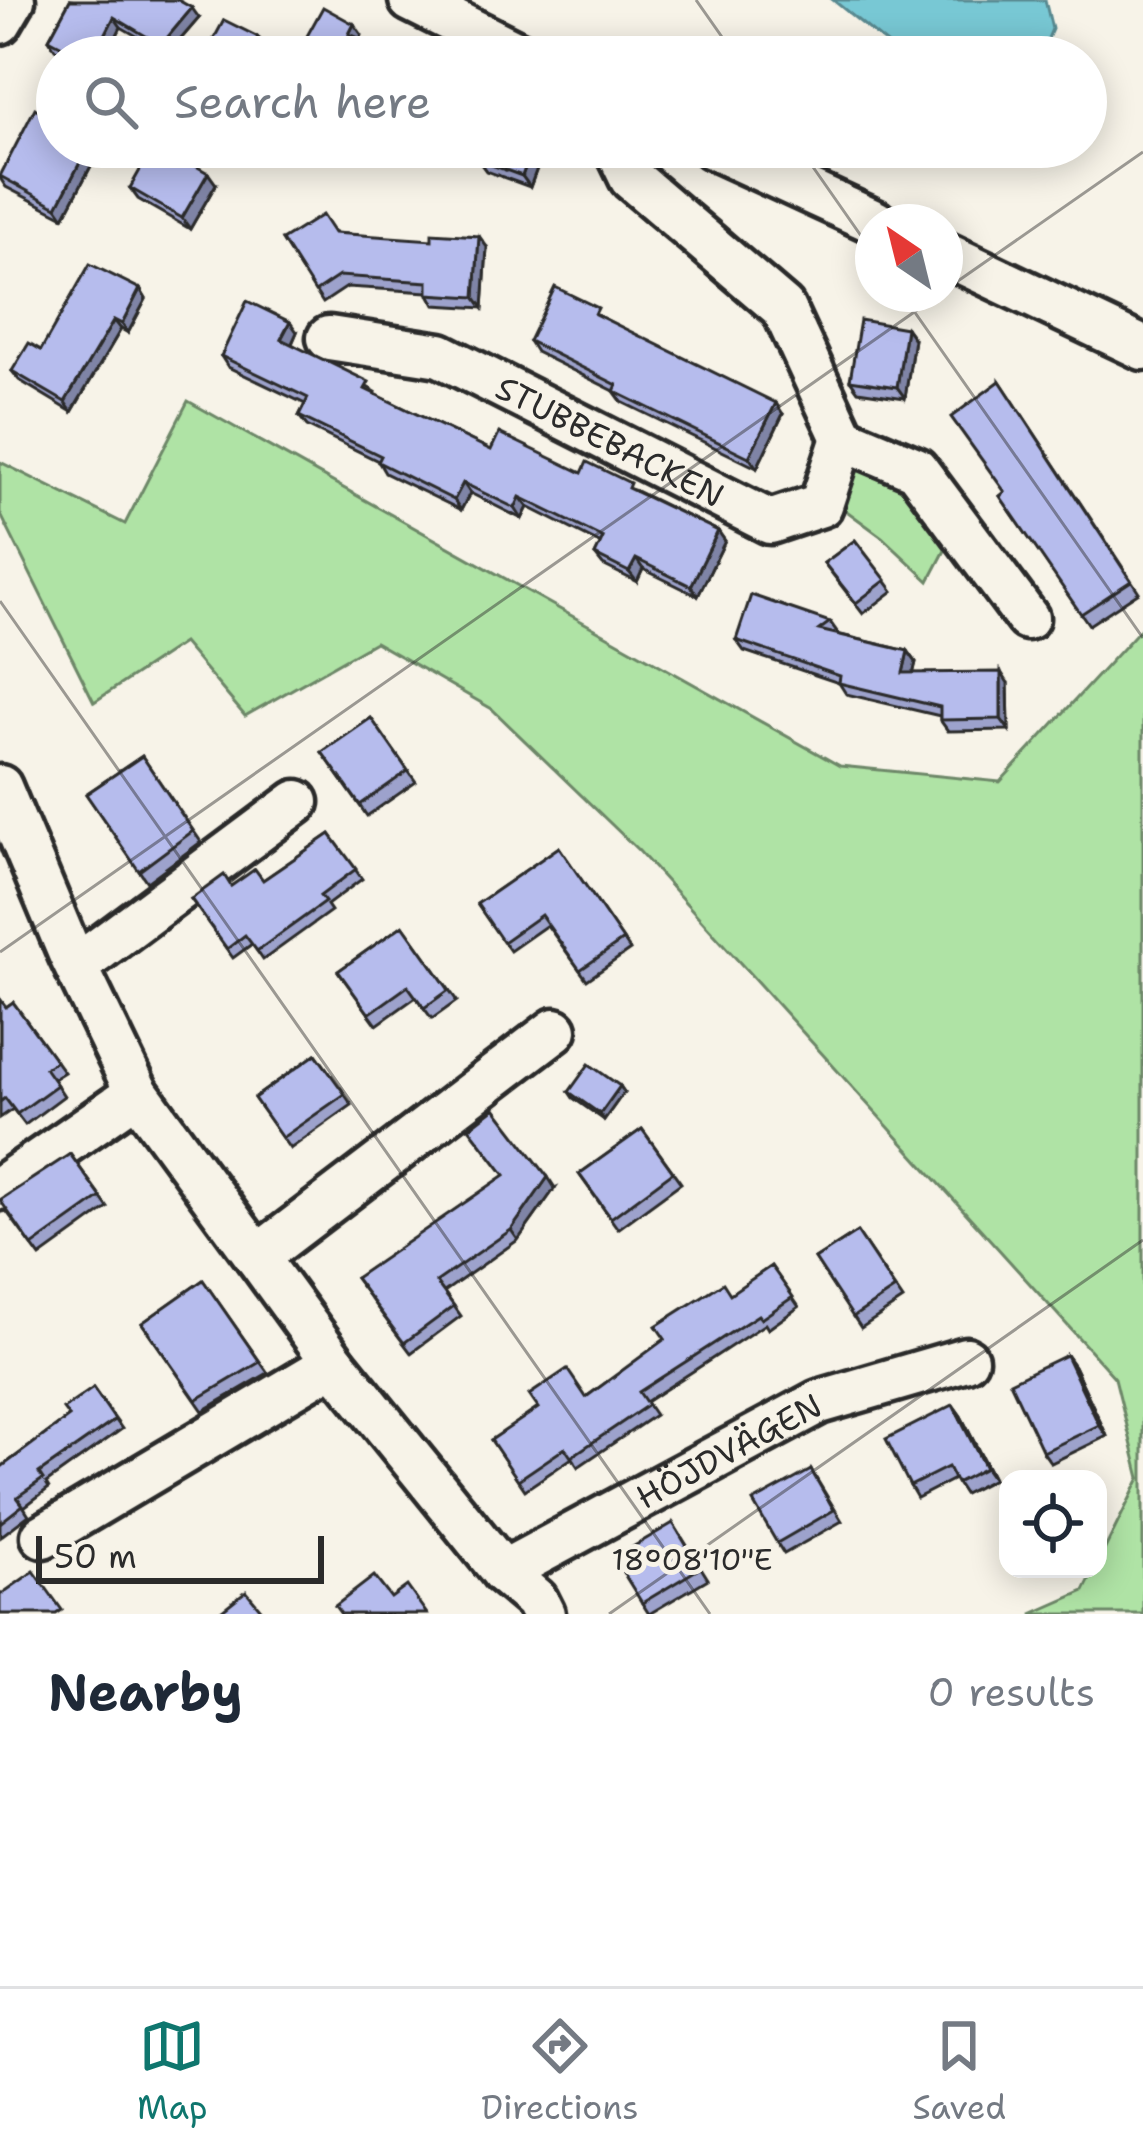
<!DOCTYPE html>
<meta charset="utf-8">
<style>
:root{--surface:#fff;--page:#f6f6f7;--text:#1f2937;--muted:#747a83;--line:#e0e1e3;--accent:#0f766e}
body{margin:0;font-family:"Shantell Sans",sans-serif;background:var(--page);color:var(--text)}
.controls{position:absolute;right:36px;bottom:36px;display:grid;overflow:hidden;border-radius:24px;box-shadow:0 6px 30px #0003}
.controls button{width:108px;height:108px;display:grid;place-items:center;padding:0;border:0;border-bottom:3px solid var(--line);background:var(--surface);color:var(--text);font:60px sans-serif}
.compass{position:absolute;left:855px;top:204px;width:108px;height:108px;border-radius:50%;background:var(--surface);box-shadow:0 6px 30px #0003;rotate:325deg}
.scale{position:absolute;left:36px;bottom:30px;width:288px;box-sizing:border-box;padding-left:12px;border:6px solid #2b2b2b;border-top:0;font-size:33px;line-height:42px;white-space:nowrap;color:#2b2b2b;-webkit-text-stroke:9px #f7f3e8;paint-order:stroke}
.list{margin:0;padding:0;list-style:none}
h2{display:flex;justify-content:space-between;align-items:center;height:156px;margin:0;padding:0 48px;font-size:51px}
h2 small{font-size:39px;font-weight:400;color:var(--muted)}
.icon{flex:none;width:66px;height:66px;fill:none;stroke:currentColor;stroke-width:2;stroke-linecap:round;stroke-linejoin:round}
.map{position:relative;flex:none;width:1143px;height:1614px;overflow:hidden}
.search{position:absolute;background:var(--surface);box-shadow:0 6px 30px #0003;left:36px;right:36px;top:36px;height:132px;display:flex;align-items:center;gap:30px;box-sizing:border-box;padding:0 42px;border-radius:66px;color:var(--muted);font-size:45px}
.sheet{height:372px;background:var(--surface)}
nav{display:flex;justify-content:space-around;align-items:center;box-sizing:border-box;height:168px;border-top:3px solid var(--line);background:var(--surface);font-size:33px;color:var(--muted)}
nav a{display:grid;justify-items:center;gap:6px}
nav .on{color:var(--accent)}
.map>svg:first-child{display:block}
.green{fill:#afe3a5;stroke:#6d8768;stroke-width:3}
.water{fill:#78c8d4;stroke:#598990;stroke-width:3}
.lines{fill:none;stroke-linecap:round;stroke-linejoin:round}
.minor-casing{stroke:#2b2b2b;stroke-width:51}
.minor{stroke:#f7f3e8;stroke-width:42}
.wall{fill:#9da2cc;stroke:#2b2b2b;stroke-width:3}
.shaded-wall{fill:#7f84a6;stroke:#2b2b2b;stroke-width:3}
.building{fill:#b6bced;stroke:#2b2b2b;stroke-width:3}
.ticks{fill:none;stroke:#2b2b2b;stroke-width:3;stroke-opacity:0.45}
.labels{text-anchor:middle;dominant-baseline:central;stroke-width:10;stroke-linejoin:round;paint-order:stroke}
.street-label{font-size:33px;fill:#2b2b2b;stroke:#f7f3e8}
.ticks-label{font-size:30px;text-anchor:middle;fill:#2b2b2b;stroke:#f7f3e8;stroke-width:10;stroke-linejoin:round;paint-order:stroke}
</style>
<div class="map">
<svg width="1143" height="1614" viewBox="0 0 1143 1614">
<rect width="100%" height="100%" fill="#f7f3e8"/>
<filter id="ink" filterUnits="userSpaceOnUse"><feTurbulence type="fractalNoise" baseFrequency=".00833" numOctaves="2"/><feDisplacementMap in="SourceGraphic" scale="24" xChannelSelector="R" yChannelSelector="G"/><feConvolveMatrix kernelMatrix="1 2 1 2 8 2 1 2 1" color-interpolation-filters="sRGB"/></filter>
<g filter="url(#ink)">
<g class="green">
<path d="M 188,401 L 840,766 L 1000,782 L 1143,626 L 1143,1614 L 1032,1614 L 1084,1591 L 1140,1478 L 1115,1378 L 639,851 L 492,709 L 375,642 L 245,716 L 183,643 L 94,702 L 0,513 L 0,462 L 125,524 Z"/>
<path d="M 850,454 L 908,478 L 951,539 L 929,581 L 882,537 L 833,501 Z"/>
</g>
<path class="water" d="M 833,0 L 1045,0 L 1052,29 L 1040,57 L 903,57 Z"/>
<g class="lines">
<g class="minor-casing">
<g id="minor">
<path d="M 411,0 L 525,57"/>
<path d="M 0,22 L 13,0"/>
<path d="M 616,147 L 631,178 L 783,308 L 843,438"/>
<path d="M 712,147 L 875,222"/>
<path d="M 945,254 L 1143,348"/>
<path id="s1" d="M 329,338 L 440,355 L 770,522 L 821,505 L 843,438 L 916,469 L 1027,618"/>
<path d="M 0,787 L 70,954 L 137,1093"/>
<path d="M 77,966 L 297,802"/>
<path d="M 0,1188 L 137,1093 L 257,1257"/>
<path d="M 334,1363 L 257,1257 L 555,1030"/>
<path d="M 43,1536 L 334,1363 L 503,1572"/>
<path id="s2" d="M 543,1614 L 536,1600 L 503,1572 L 819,1402 L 966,1359"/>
</g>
</g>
<use href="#minor" class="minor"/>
</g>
<g class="wall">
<path d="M 70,0 L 199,18 L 168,54 L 121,27 L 106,57 L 71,57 L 55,49 L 49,39 Z"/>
<path d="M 545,147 L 530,187 L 486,171 L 478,160 Z"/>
<path d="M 100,149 L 64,217 L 6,187 L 0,178 Z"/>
<path d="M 216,184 L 190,229 L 138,199 L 130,188 Z"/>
<path d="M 335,233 L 487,247 L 483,308 L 435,305 L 428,292 L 347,287 L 323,303 L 282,240 Z"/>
<path d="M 140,289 L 146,299 L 128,333 L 121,329 L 72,412 L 19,380 L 12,371 L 41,350 Z"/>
<path d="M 605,319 L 783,414 L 757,468 L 622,402 L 614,391 L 536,352 L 529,341 Z"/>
<path d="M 906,328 L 914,339 L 905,398 L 858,391 L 850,380 Z"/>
<path d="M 297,332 L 292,344 L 376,392 L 375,394 L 491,450 L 582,473 L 636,491 L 718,531 L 725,541 L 698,596 L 643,569 L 637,582 L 603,565 L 595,555 L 601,544 L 528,507 L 522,519 L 470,493 L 461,510 L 385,473 L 378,461 L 307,426 L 299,416 L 305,404 L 228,367 L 221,356 Z"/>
<path d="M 1000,381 L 1139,592 L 1089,625 L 1000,496 L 1005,492 Z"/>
<path d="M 855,540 L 893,591 L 863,614 L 824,563 Z"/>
<path d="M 830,622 L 838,633 L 837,634 L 908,651 L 916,662 L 913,673 L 1008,683 L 1009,730 L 948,731 L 940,720 L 940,716 L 846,694 L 839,683 L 744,651 L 736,640 Z"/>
<path d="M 371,718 L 416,782 L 367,816 L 322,752 Z"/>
<path d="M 142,756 L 201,842 L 147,882 L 86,794 Z"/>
<path d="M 330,834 L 362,879 L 327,905 L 331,911 L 263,960 L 252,944 L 233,958 L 191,899 L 231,886 L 263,880 Z"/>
<path d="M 559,847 L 630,950 L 587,980 L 547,925 L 510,951 L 477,904 Z"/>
<path d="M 403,925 L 457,1001 L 432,1019 L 416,997 L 377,1025 L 338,971 Z"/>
<path d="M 0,999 L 6,1007 L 13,1002 L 64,1072 L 53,1079 L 64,1096 L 25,1125 L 13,1109 L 0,1118 Z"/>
<path d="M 316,1054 L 352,1105 L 290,1149 L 254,1098 Z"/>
<path d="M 620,1086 L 624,1092 L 604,1120 L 573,1098 L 569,1092 Z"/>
<path d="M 642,1129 L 681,1183 L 618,1229 L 579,1174 Z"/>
<path d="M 70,1154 L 108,1208 L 40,1257 L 7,1212 Z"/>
<path d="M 555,1188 L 518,1240 L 444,1292 L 461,1316 L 411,1353 L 355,1278 Z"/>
<path d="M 857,1232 L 903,1300 L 861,1328 L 815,1259 Z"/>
<path d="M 771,1266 L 799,1307 L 768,1329 L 765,1324 L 646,1402 L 655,1415 L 578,1467 L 572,1458 L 525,1490 L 491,1440 L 586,1397 Z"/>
<path d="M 203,1280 L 268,1373 L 203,1411 L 142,1323 Z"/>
<path d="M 1066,1355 L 1074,1366 L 1107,1436 L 1051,1463 L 1043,1452 Z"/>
<path d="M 93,1388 L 122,1429 L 46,1483 L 49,1488 L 24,1507 L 29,1515 L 0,1537 L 0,1468 L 69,1417 Z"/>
<path d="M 953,1405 L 961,1416 L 993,1479 L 964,1494 L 954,1479 L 917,1498 L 910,1486 Z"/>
<path d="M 811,1470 L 842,1521 L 784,1554 L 777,1543 Z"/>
<path d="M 673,1523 L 708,1579 L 649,1614 L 642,1603 Z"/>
</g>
<g class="shaded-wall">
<path d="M 192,8 L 199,18 L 168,54 L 161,45 Z"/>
<path d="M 114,17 L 121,27 L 106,57 L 94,57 Z"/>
<path d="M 354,24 L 362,35 L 356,45 L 349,34 Z"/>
<path d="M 258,37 L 266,48 L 261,57 L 248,57 Z"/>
<path d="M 88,147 L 98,147 L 100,149 L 64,217 L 57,207 Z"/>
<path d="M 533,147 L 545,147 L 530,187 L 522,176 Z"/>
<path d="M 208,173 L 216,184 L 190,229 L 182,218 Z"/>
<path d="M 479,236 L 487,247 L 483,308 L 475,297 Z"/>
<path d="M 140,289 L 146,299 L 128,333 L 122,324 Z"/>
<path d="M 114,320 L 121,329 L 72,412 L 65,402 Z"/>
<path d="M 290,322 L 297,332 L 289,350 L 281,339 Z"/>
<path d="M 906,328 L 914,339 L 905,398 L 897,387 Z"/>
<path d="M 776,403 L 783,414 L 757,468 L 749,457 Z"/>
<path d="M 463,483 L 470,493 L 461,510 L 454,500 Z"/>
<path d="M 520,497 L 528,507 L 522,519 L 515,508 Z"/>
<path d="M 718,531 L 725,541 L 698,596 L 691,586 Z"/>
<path d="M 636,559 L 643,569 L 637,582 L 629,572 Z"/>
<path d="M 908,651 L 916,662 L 911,684 L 903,673 Z"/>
<path d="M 1001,672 L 1008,683 L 1009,730 L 1001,719 Z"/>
<path d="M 620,1086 L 624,1092 L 604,1120 L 600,1114 Z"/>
<path d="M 548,1177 L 555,1188 L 518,1240 L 511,1230 Z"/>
<path d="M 1066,1355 L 1074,1366 L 1107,1436 L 1099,1425 Z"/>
<path d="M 953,1405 L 961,1416 L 993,1479 L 985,1468 Z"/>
</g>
<g class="building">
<path d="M 70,0 L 178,0 L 192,8 L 161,45 L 114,17 L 94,57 L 83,57 L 49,39 Z"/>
<path d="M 323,7 L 354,24 L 349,34 L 404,57 L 303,57 L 297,54 Z"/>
<path d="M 224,20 L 258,37 L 248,57 L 204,57 Z"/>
<path d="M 57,100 L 57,147 L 88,147 L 57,207 L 0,176 L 35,108 L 45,114 Z"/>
<path d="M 153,147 L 163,147 L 208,173 L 182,218 L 130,188 Z"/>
<path d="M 483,147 L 533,147 L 522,176 L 478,160 Z"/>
<path d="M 322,215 L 334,233 L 432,240 L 432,233 L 479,236 L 475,297 L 428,294 L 428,282 L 339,276 L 315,292 L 282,240 Z"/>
<path d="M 90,264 L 140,289 L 122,324 L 114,320 L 65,402 L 12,371 L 29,343 L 41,350 Z"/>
<path d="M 555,287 L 598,308 L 595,314 L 776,403 L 749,457 L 614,391 L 617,385 L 529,341 Z"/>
<path d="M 247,301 L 290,322 L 281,339 L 369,382 L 365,389 L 491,450 L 499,433 L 582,473 L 587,462 L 630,483 L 628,488 L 718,531 L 691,586 L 636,559 L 629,572 L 595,555 L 603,538 L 520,497 L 515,508 L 463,483 L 454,500 L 378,462 L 381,456 L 299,416 L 308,398 L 221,356 Z"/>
<path d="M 860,320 L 906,328 L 897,387 L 850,380 Z"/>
<path d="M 1000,381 L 1131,581 L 1081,614 L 1000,496 L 1005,492 L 951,417 Z"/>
<path d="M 855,540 L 886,580 L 856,603 L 824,563 Z"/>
<path d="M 751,595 L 830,622 L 819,630 L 908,651 L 903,673 L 1001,672 L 1001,719 L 940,720 L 940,707 L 839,683 L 840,676 L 736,640 Z"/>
<path d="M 371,718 L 408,771 L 360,805 L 322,752 Z"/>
<path d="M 142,756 L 193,831 L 139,871 L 86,794 Z"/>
<path d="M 330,834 L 356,869 L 320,896 L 325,902 L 257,951 L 245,935 L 227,949 L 191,899 L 224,875 L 231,886 L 255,869 L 263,880 Z"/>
<path d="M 559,847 L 623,940 L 580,970 L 541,915 L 503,942 L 477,904 Z"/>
<path d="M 403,925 L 449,990 L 424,1008 L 408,986 L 369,1014 L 338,971 Z"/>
<path d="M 0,999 L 6,1007 L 13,1002 L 56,1061 L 45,1068 L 57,1085 L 17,1114 L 5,1098 L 0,1102 Z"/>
<path d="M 316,1054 L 345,1094 L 282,1138 L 254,1098 Z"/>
<path d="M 589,1064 L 620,1086 L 600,1114 L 569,1092 Z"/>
<path d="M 495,1108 L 548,1177 L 511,1230 L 436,1282 L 454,1306 L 404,1343 L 355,1278 L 505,1175 L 469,1128 Z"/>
<path d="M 642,1129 L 673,1172 L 611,1218 L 579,1174 Z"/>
<path d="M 70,1154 L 101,1197 L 32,1246 L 0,1200 Z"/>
<path d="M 857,1232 L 895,1289 L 853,1317 L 815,1259 Z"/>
<path d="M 771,1266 L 793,1297 L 761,1319 L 758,1315 L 639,1392 L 648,1405 L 571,1457 L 565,1448 L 518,1480 L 491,1440 L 538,1408 L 529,1395 L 567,1369 L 586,1397 L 665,1339 L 656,1326 L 723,1283 L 730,1294 Z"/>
<path d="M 203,1280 L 260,1362 L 196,1400 L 142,1323 Z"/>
<path d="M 1066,1355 L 1099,1425 L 1043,1452 L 1010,1382 Z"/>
<path d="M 93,1388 L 115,1420 L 39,1473 L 43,1479 L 17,1497 L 23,1505 L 0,1523 L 0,1468 L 69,1417 L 63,1409 Z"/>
<path d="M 953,1405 L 985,1468 L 956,1483 L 948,1467 L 910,1486 L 886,1439 Z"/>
<path d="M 811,1470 L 834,1510 L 777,1543 L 753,1502 Z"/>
<path d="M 673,1523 L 700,1568 L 642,1603 L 614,1558 Z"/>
<path d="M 34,1571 L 62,1610 L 56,1614 L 0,1614 L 0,1595 Z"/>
<path d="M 374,1576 L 391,1598 L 407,1586 L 427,1614 L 341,1614 L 335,1606 Z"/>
<path d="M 246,1591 L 265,1614 L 217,1614 Z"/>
</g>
</g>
<path class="ticks" d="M 696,0 L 736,57M 799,147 L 873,253M 945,290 L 1143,152M 902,294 L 1143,638M 0,601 L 710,1614M 0,952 L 940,294M 609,1614 L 1143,1240"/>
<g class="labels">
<g class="street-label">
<text stroke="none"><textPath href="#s1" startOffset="303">STUBBEBACKEN</textPath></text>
<text stroke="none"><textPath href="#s2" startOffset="315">HÖJDVÄGEN</textPath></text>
</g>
</g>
<g class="ticks-label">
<text x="692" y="1570">18°08'10"E</text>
</g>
</svg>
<div class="controls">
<button><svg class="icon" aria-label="locate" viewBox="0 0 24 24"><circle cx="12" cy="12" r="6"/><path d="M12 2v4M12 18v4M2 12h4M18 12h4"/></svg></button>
</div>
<svg class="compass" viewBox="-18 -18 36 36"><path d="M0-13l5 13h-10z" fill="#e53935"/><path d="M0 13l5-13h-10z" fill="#747a83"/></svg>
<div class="scale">50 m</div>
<div class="search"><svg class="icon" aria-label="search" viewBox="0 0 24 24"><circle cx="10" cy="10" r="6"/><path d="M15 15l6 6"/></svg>Search here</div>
</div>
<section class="sheet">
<h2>Nearby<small>0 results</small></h2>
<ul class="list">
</ul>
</section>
<nav>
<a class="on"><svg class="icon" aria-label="map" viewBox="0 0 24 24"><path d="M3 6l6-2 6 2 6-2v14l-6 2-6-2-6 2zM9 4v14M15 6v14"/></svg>Map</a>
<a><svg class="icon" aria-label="directions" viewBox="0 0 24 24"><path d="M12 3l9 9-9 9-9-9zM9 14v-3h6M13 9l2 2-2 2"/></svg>Directions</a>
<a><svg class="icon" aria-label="saved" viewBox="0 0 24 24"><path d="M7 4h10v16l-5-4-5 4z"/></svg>Saved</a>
</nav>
